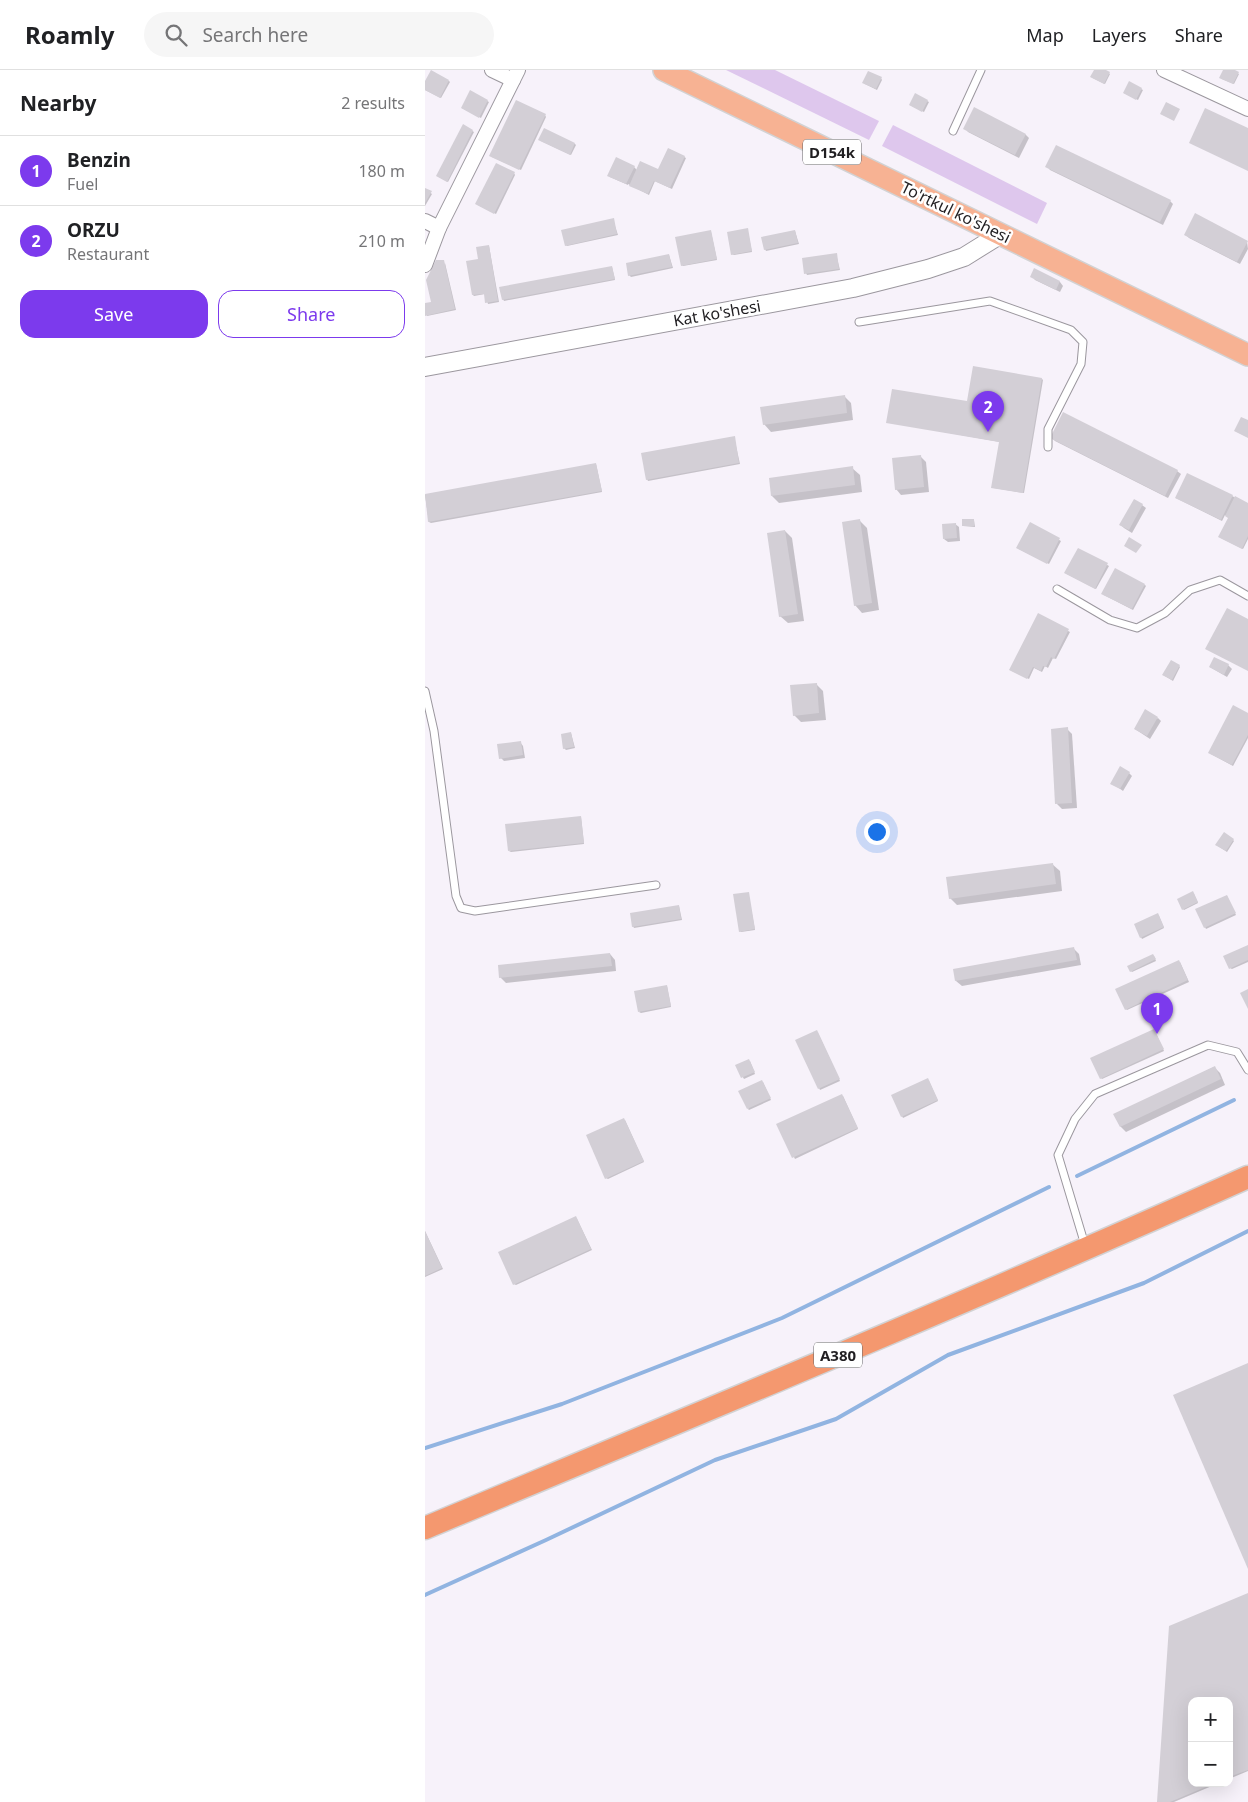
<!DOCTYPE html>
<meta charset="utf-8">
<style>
:root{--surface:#fff;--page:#f6f6f6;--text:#202124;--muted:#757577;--line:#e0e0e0;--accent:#7c3aed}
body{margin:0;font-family:"Noto Sans",sans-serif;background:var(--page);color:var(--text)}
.controls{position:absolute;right:15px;bottom:15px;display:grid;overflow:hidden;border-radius:10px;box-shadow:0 5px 20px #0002}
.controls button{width:45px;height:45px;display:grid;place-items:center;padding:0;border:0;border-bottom:1px solid var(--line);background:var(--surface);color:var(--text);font:25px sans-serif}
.you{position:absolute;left:451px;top:761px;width:18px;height:18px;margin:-12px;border:4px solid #fff;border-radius:50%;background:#1a73e8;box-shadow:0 0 0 8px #1a73e833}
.badge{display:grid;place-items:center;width:32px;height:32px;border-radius:50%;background:var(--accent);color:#fff;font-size:16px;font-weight:700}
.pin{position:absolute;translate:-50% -41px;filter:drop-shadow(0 1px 2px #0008)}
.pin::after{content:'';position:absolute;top:26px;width:18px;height:15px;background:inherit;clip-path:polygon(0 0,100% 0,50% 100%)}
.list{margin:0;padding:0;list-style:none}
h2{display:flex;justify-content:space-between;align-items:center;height:65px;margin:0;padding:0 20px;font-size:21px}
h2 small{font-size:16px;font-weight:400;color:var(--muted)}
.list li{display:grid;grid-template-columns:32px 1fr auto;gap:15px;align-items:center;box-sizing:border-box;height:70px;padding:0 20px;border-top:1px solid var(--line)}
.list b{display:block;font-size:19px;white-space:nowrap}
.list p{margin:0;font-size:16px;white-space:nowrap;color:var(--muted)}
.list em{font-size:16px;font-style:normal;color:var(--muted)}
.actions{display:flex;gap:10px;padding:15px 20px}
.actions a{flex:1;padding:11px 0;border:1px solid var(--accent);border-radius:15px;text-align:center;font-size:18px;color:var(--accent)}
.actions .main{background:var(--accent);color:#fff}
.icon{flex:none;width:28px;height:28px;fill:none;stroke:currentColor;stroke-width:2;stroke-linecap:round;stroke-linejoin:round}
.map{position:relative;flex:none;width:823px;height:1732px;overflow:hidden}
header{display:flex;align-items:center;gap:30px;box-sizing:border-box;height:70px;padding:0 25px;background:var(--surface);border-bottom:1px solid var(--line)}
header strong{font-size:24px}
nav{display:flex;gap:28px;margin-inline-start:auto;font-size:18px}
.search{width:350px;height:45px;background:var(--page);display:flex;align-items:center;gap:12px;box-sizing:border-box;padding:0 18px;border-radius:28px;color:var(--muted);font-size:19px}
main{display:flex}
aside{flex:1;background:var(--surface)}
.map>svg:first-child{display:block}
.green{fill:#dec7ed}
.shadow{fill:#0003}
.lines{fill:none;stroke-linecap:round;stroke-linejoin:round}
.stream{stroke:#91b4e1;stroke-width:4}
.building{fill:#d3cfd6}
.service-casing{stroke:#9b979e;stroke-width:9}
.minor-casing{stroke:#9b979e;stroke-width:16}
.tertiary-casing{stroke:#9b979e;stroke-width:20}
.primary-casing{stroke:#d2d2d3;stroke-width:24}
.trunk-casing{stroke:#d2d2d3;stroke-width:25}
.service{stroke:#fff;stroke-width:7}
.minor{stroke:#fff;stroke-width:14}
.tertiary{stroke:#fff;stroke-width:18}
.primary{stroke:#f7b293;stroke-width:21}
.trunk{stroke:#f4986f;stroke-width:22}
.labels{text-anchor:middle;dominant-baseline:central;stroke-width:5;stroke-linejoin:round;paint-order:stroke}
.shield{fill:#fff;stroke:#636264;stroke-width:1}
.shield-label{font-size:15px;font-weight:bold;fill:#201e21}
.street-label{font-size:16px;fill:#201e21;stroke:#fff}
</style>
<header>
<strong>Roamly</strong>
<div class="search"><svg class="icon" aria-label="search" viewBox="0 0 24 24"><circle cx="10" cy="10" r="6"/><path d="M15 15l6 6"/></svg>Search here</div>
<nav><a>Map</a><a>Layers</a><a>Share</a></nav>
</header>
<main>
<aside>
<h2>Nearby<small>2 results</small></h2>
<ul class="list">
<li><span class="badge">1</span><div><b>Benzin</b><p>Fuel</p></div><em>180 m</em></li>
<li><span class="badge">2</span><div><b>ORZU</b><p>Restaurant</p></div><em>210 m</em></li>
</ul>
<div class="actions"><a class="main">Save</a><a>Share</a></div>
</aside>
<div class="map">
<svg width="823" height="1732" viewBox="0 0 823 1732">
<rect width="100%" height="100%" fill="#f7f2fa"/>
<g class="green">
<path d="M 301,0 L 350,0 L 454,51 L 444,70 Z"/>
<path d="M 468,55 L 622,133 L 612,154 L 457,76 Z"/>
</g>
<g class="shadow">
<path d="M 670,0 L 679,0 L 685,4 L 680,14 L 668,8 Z"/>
<path d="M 799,0 L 807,0 L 814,4 L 809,14 L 797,9 Z"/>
<path d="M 456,8 L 457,10 L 452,20 L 440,14 Z"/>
<path d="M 24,11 L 25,12 L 16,28 L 0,20 L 0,14 Z"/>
<path d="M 716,19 L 718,20 L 713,30 L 699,23 Z"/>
<path d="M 45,22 L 64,32 L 56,48 L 37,38 Z"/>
<path d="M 502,31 L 504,32 L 499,42 L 485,35 Z"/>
<path d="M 550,39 L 601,65 L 604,68 L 594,88 L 543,62 L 540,58 Z"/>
<path d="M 120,45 L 121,47 L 96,100 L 67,87 Z"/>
<path d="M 38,56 L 49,62 L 23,112 L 14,107 Z"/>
<path d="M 116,71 L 150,74 L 151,75 L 146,85 Z"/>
<path d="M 244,79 L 261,88 L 247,119 L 230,111 L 224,125 L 203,114 L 203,115 L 185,107 L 209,97 L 212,100 L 234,101 Z"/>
<path d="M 622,96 L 745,131 L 748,134 L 738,155 L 625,100 Z"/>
<path d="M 89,103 L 90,105 L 71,144 L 53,135 Z"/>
<path d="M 0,119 L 7,124 L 0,136 Z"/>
<path d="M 188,150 L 193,165 L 142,176 L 141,175 Z"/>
<path d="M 322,159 L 327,182 L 309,185 L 307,184 Z"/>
<path d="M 370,161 L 374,174 L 341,181 L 340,179 Z"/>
<path d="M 286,162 L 292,190 L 258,196 L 257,195 Z"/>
<path d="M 761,165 L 822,172 L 823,179 L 815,194 L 764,168 Z"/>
<path d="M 64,176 L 74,232 L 63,234 L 60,224 L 49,226 L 48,225 L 55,190 Z"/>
<path d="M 411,184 L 415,200 L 382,205 L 381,203 Z"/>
<path d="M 244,185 L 248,198 L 206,207 L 204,205 Z"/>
<path d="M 20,193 L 31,240 L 2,246 L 0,235 L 7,233 Z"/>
<path d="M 187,197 L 190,210 L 79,231 L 78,229 Z"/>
<path d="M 610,200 L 635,212 L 638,216 L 635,222 L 610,210 L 607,206 Z"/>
<path d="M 617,309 L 618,310 L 599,423 L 569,418 L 575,372 L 463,352 L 543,333 Z"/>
<path d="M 419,326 L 426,333 L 428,350 L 346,362 L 339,354 Z"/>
<path d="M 309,367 L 315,394 L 223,411 L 222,409 Z"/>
<path d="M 627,368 L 752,401 L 756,404 L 743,428 L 630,371 Z"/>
<path d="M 496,387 L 501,392 L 504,422 L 476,425 L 471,419 Z"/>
<path d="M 171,394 L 177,422 L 6,453 L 4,452 L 0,425 Z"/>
<path d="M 427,398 L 435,405 L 437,422 L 354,433 L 347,426 L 345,409 Z"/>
<path d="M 807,426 L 823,434 L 823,469 L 818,479 L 796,468 L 804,448 L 800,445 L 797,451 L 751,428 Z"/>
<path d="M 717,435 L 721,438 L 707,463 L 699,458 L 696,455 Z"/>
<path d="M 549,450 L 550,457 L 538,456 Z"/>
<path d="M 435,451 L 442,458 L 454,540 L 437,543 L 430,535 Z"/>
<path d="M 530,454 L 534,457 L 535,471 L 523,472 L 519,469 Z"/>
<path d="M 605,454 L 636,471 L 624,494 L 594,479 Z"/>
<path d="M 360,461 L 367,468 L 379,551 L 363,553 L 355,546 Z"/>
<path d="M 653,479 L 684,496 L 671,519 L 642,504 Z"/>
<path d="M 720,515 L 721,516 L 708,540 L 679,525 Z"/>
<path d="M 613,545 L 645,562 L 631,589 L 628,588 L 623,598 L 620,596 L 617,602 L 609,598 L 604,609 L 587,601 Z"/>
<path d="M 803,595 L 807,599 L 802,607 L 785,597 Z"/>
<path d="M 754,596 L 755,597 L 748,611 L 740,606 Z"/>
<path d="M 391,614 L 398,621 L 401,650 L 376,652 L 369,645 Z"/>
<path d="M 823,645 L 823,668 L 808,696 L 786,684 Z"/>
<path d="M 733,648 L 736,651 L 725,669 L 710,659 Z"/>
<path d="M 642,659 L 647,664 L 652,738 L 637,739 L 632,734 Z"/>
<path d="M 146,663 L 150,678 L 141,680 L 139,678 Z"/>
<path d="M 95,672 L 98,676 L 100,688 L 79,691 L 76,688 Z"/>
<path d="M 704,703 L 707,706 L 698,721 L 687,713 Z"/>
<path d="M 156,747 L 159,774 L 86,782 L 84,781 Z"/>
<path d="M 808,770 L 809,771 L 802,782 L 793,776 Z"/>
<path d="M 627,794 L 635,801 L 637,821 L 532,835 L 525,828 Z"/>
<path d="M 323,823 L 330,860 L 316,862 L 315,861 Z"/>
<path d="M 769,824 L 773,833 L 759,840 L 758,839 Z"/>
<path d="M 802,826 L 811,845 L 781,859 L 780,857 Z"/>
<path d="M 254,836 L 257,850 L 209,858 L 208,856 Z"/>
<path d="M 734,846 L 739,858 L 717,869 L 716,867 Z"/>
<path d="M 823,877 L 823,892 L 807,899 L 805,898 Z"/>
<path d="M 649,879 L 654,884 L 656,895 L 537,916 L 531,911 L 529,900 Z"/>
<path d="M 185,884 L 190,890 L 191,901 L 81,913 L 75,907 Z"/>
<path d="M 729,886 L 731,891 L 707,902 L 706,901 Z"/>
<path d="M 755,892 L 764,912 L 702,940 L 701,939 Z"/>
<path d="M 242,916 L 246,937 L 216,943 L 214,942 Z"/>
<path d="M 730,961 L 739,981 L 677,1009 L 676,1008 Z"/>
<path d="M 393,963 L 415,1011 L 395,1020 L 372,971 Z"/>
<path d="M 325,991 L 330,1004 L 319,1009 L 312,996 Z"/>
<path d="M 789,997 L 795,1003 L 800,1015 L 701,1062 L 696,1057 L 690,1045 Z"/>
<path d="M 504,1011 L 513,1031 L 478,1048 L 477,1046 Z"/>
<path d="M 338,1012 L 346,1030 L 324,1040 L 323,1039 Z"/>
<path d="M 418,1026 L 433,1059 L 370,1089 L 353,1054 Z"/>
<path d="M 200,1050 L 219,1092 L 183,1109 L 181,1108 Z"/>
<path d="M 152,1149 L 167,1180 L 91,1215 L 89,1214 Z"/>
<path d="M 0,1161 L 18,1199 L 0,1207 Z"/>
<path d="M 823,1524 L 823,1701 L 804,1709 L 804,1631 L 767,1631 L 767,1713 L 794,1713 L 749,1732 L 733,1732 L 745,1557 Z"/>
</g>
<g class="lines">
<g class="stream">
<path d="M 652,1106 L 809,1030"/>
<path d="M 0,1378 L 137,1334 L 357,1248 L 624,1117"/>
<path d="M 0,1525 L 121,1470 L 290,1390 L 411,1349 L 523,1285 L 719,1213 L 823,1161"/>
</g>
</g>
<g class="building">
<path d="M 6,0 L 24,10 L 15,28 L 0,20 L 0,11 Z"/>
<path d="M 669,0 L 681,0 L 685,2 L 679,14 L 665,7 Z"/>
<path d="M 798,0 L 810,0 L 814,2 L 808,14 L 794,8 Z"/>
<path d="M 443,1 L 457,7 L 451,19 L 437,13 Z"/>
<path d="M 704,11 L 717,18 L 711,30 L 698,23 Z"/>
<path d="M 45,20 L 63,30 L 54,48 L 36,38 Z"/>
<path d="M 490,23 L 503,30 L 497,42 L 484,35 Z"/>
<path d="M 91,30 L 121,44 L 94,100 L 64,86 Z"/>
<path d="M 741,32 L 755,39 L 749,51 L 735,44 Z"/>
<path d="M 549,37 L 601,64 L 590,85 L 538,59 Z"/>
<path d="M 780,38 L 823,58 L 823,101 L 764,73 Z"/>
<path d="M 38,54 L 48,60 L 22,112 L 11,106 Z"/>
<path d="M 119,58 L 150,73 L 145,85 L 113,70 Z"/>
<path d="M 631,75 L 746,130 L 735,152 L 620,97 Z"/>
<path d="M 243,78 L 260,86 L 245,118 L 229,111 L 223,124 L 204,116 L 215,91 L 233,99 Z"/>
<path d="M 191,87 L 210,96 L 201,114 L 182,106 Z"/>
<path d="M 71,93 L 90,102 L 69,144 L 50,134 Z"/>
<path d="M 0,118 L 7,121 L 0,133 Z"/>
<path d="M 770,143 L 823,171 L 812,192 L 759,165 Z"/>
<path d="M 189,148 L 192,164 L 140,176 L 136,160 Z"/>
<path d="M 323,158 L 327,181 L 306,185 L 302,162 Z"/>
<path d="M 286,160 L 292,189 L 256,196 L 250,167 Z"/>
<path d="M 370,160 L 373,173 L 339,180 L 336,167 Z"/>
<path d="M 64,175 L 73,231 L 60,233 L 59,224 L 47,225 L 41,191 L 53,189 L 51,177 Z"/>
<path d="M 412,183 L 414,199 L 379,204 L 377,188 Z"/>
<path d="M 244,184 L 247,197 L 203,206 L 201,193 Z"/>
<path d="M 11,190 L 19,190 L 30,239 L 0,246 L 0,233 L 6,232 L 1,210 Z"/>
<path d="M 187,196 L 190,209 L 77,230 L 74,217 Z"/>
<path d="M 609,198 L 635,211 L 631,220 L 605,207 Z"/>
<path d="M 548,296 L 617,308 L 598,423 L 566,418 L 574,372 L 461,353 L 467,319 L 542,331 Z"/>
<path d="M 420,325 L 422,343 L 338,355 L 335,337 Z"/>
<path d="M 638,342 L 753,400 L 740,426 L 625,368 Z"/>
<path d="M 816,347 L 823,350 L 823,368 L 809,361 Z"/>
<path d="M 310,366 L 314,393 L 221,410 L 216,383 Z"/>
<path d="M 496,385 L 499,417 L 470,420 L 467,388 Z"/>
<path d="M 171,393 L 177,421 L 3,452 L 0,424 Z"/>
<path d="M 428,396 L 430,415 L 346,426 L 344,408 Z"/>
<path d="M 762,403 L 808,425 L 796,450 L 750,428 Z"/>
<path d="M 810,426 L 823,433 L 823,466 L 817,479 L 793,467 L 803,448 L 800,446 Z"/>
<path d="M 709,429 L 718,434 L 704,460 L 694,455 Z"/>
<path d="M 435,449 L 447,533 L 429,536 L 417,452 Z"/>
<rect x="537" y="449" width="12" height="7"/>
<path d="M 605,452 L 635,468 L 622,494 L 591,478 Z"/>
<path d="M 531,453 L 532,468 L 518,469 L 517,454 Z"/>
<path d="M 360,460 L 373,544 L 354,547 L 342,463 Z"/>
<path d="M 704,467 L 717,475 L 711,483 L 699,476 Z"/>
<path d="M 653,478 L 683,493 L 670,519 L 639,503 Z"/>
<path d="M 690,498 L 720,514 L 707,539 L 676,524 Z"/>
<path d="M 802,538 L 823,549 L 823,601 L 780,579 Z"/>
<path d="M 613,543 L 644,559 L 629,589 L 626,587 L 621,597 L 618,596 L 616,601 L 608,597 L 602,609 L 584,600 Z"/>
<path d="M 789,587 L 804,594 L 799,605 L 784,597 Z"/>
<path d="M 746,590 L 755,595 L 747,610 L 737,605 Z"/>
<path d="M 392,613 L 394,643 L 368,646 L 365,615 Z"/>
<path d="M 808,635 L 823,643 L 823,665 L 807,695 L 783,683 Z"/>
<path d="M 720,639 L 733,647 L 722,666 L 709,659 Z"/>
<path d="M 643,657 L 647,733 L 630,734 L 626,659 Z"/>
<path d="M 146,662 L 149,677 L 138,679 L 136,664 Z"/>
<path d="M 96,671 L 98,685 L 74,689 L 72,674 Z"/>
<path d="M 695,696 L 705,702 L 695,719 L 685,714 Z"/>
<path d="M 156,746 L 159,773 L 83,781 L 80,754 Z"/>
<path d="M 799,762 L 809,769 L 801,781 L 790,775 Z"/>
<path d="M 628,793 L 631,814 L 524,829 L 521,807 Z"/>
<path d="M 768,821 L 773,832 L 757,840 L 752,829 Z"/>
<path d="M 324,822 L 330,859 L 314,862 L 308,824 Z"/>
<path d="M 802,825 L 811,843 L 779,858 L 770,839 Z"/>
<path d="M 254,835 L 256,849 L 207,857 L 205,843 Z"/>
<path d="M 733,843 L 739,857 L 715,868 L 709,854 Z"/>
<path d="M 823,875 L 823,890 L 804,899 L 798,886 Z"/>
<path d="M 649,877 L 652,890 L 530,911 L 528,899 Z"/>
<path d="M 185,883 L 187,896 L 74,908 L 73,895 Z"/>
<path d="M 728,884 L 731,889 L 705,902 L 702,896 Z"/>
<path d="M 754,890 L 763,910 L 700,940 L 690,919 Z"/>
<path d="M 242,915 L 246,936 L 213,942 L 209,921 Z"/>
<path d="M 823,919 L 823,939 L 815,923 Z"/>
<path d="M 729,959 L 739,979 L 675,1009 L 665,988 Z"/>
<path d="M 392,960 L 415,1009 L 393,1019 L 370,970 Z"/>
<path d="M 324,989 L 330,1002 L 316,1008 L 310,995 Z"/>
<path d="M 790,996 L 796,1009 L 695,1057 L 688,1044 Z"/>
<path d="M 503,1008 L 513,1030 L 476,1047 L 466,1025 Z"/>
<path d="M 337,1010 L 346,1028 L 322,1039 L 313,1021 Z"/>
<path d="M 417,1024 L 433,1058 L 367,1088 L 351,1054 Z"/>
<path d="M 199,1048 L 219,1091 L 180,1109 L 161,1065 Z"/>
<path d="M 151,1146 L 166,1179 L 88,1215 L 73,1182 Z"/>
<path d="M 0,1161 L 17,1198 L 0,1206 Z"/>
<path d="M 823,1293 L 823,1499 L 748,1325 Z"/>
<path d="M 823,1523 L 823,1700 L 804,1707 L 804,1631 L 767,1631 L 767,1713 L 790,1713 L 745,1732 L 732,1732 L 744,1556 Z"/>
</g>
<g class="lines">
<g class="service-casing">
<g id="service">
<path d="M 528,61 L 556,0"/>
<path d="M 434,252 L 565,231 L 646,260 L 658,272 L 656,294 L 623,359 L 623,377"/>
<path d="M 632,519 L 685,550 L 712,558 L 740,543 L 765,520 L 795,510 L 823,526"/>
<path d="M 0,621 L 9,661 L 31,826 L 36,838 L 50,841 L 231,815"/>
<path d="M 660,1175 L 633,1085 L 650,1049 L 670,1024 L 783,975 L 812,982 L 823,1000"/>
</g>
</g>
<g class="minor-casing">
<g id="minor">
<path d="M 67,0 L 88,10"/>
<path d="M 739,0 L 823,39"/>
<path d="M 0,151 L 14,158"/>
<path d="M 0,195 L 14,158 L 93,0"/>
</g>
</g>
<g class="tertiary-casing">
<path id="tertiary" d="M 0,297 L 428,218 L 503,199 L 539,187 L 576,164"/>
</g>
<g class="primary-casing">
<path id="primary" d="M 239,0 L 823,285"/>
</g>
<g class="trunk-casing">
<path id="trunk" d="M 0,1458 C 275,1343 551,1229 823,1107"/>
</g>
<use href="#service" class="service"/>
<use href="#minor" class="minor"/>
<use href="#tertiary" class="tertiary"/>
<use href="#primary" class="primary"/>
<use href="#trunk" class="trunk"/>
</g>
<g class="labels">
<g class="shield">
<rect x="378" y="69.5" width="58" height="25" rx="4"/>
<rect x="389" y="1272.5" width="48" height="25" rx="4"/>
</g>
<g class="shield-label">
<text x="407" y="82">D154k</text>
<text x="413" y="1285">A380</text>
</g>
<g class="street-label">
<text transform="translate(531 142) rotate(26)">To'rtkul ko'shesi</text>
<text transform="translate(292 243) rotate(-10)">Kat ko'shesi</text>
</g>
</g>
</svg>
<div class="controls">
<button>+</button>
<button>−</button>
</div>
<div class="you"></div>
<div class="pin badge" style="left:732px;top:964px">1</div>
<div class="pin badge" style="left:563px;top:362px">2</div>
</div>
</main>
